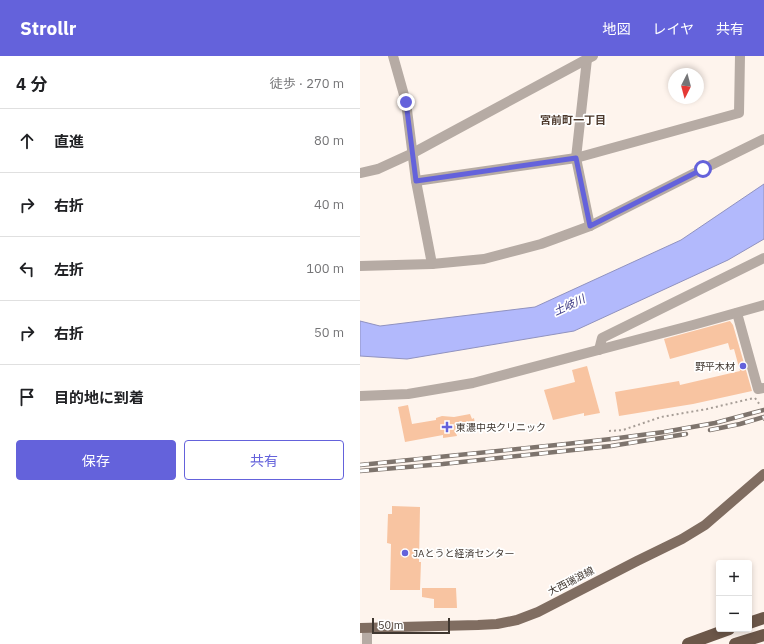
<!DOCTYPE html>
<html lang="ja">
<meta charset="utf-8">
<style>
:root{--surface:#fff;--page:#f6f6f6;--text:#202124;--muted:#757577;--line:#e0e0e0;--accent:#6462db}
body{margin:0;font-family:"IBM Plex Sans","Noto Sans JP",sans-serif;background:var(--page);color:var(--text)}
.controls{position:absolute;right:12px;bottom:12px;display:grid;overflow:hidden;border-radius:4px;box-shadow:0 2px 6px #0003}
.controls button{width:36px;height:36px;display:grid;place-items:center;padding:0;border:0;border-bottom:1px solid var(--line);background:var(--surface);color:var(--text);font:20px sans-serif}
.compass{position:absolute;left:308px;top:12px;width:36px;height:36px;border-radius:50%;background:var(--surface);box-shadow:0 2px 6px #0003;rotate:186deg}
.scale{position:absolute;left:12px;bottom:10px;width:78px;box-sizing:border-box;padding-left:4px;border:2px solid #403730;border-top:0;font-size:11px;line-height:14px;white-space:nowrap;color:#403730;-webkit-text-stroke:3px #fff;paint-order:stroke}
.stop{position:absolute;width:12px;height:12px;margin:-9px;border:3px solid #6462db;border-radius:50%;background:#fff}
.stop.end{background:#6462db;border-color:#fff;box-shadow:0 1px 4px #0008}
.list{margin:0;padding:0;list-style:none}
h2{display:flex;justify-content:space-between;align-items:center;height:52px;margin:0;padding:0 16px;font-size:17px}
h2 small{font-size:13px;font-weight:400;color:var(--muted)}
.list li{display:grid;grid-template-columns:26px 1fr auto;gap:12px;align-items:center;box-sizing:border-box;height:64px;padding:0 16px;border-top:1px solid var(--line)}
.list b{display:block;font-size:15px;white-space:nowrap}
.list em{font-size:13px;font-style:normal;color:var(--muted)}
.actions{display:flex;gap:8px;padding:12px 16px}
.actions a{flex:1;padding:9px 0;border:1px solid var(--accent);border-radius:4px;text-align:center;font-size:14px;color:var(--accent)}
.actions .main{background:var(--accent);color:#fff}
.icon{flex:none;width:22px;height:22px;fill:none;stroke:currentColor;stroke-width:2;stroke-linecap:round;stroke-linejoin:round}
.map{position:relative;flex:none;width:404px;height:588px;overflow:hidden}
header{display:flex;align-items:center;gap:24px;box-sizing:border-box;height:56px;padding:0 20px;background:var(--accent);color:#fff}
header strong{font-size:19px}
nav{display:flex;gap:22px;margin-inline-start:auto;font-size:14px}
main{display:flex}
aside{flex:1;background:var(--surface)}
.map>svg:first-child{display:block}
.water{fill:#b2b9fc;stroke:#9092bf}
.building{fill:#f8c4a1}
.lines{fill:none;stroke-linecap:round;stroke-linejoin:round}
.path{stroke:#a79e97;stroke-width:2;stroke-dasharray:2 3;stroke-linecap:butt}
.minor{stroke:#b6aba4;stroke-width:10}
.major{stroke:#806d61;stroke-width:10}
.highway{stroke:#6c5749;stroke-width:12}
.rail-casing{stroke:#7e746d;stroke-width:4.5}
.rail{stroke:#fff;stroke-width:3;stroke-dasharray:9;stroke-linecap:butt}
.route{stroke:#6462db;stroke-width:5}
.poi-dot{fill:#6462db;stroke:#fff;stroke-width:1.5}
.labels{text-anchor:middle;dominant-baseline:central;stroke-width:3.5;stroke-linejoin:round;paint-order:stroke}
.poi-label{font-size:10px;fill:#403730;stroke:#fff;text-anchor:start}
.street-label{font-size:10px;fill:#403730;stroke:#fff}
.neighbourhood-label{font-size:11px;font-weight:bold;fill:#4c382b;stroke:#fff}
.water-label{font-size:11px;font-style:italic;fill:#383682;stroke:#fff}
</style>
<header>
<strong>Strollr</strong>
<nav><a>地図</a><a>レイヤ</a><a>共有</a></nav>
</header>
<main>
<aside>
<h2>4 分<small>徒歩 · 270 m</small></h2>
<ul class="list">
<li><svg class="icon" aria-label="ahead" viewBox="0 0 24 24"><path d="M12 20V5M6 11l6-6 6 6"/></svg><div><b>直進</b></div><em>80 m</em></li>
<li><svg class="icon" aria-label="right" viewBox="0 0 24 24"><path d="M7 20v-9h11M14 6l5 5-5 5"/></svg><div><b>右折</b></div><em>40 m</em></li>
<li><svg class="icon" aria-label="left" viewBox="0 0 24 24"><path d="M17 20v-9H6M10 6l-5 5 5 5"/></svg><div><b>左折</b></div><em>100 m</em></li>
<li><svg class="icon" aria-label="right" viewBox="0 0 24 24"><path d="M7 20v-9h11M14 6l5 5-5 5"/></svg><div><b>右折</b></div><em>50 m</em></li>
<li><svg class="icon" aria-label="arrive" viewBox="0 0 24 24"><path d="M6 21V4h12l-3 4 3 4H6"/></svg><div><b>目的地に到着</b></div></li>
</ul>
<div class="actions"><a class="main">保存</a><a>共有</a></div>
</aside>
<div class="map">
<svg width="404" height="588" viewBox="0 0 404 588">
<rect width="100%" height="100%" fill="#fef4ed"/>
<path class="water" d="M 404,128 L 404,183 L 368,204 L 214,275 L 47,303 L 0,300 L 0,265 L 20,270 L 175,251 L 321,184 Z"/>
<g class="building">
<path d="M 370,265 L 373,269 L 392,335 L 333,348 L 259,360 L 255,336 L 319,325 L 320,329 L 380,315 L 374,293 L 370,294 L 368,287 L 310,303 L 304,283 Z"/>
<path d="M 227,310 L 240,357 L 224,360 L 224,357 L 193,364 L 184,334 L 215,326 L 212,314 Z"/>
<path d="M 48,349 L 52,368 L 76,364 L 76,362 L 82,360 L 94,361 L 110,358 L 112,363 L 114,362 L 116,374 L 96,377 L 97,380 L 83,382 L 83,379 L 45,386 L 38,351 Z"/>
<path d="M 32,450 L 60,451 L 59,506 L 61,506 L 60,534 L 30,534 L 31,488 L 27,487 L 28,458 L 32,458 Z"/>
<path d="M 62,532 L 96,532 L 97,552 L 74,552 L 74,543 L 62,541 Z"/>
</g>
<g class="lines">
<g class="path">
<path d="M 395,342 L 400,349"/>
<path d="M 404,364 L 404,365"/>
<path d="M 249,375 L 263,374 L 301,361 L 347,353 L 394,342"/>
</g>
<g class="minor">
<path d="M 33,0 L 46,46 L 56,125 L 72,208"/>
<path d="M 227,3 L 216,102 L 230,170"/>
<path d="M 0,117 L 18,113 L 53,97 L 227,3 L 233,0"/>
<path d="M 56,125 L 216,102 L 379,57 L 380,0"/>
<path d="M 0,210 L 72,208 L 124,203 L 181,188 L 230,170 L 343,113 L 404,83"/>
<path d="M 377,257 L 398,333 L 404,332"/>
<path d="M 239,294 L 242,282 L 404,202"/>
<path d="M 0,340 L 48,338 L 113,327 L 333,269 L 404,249"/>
<path d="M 7,572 L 7,588"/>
</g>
<path class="major" d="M 0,572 L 118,569 L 137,568 L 157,564 L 178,556 L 277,505 L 322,483 L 345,469 L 404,418"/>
<g class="highway">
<path d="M 389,567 L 404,562"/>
<path d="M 328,588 L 369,573"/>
<path d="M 375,588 L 404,579"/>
</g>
<g class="rail-casing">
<g id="rail">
<path d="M 350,374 L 380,368 L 404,361"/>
<path d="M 0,409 L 206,388 L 251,383 L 304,376 L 355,367 L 404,354"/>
<path d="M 0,415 L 83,408 L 251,390 L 326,378"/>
</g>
</g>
<use href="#rail" class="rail"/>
</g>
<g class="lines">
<path class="route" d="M 46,46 L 56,125 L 216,102 L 230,170 L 343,113"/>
</g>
<g class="poi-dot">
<circle cx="383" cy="310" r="4"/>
<path d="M85 365h4v4h4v4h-4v4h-4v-4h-4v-4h4z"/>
<circle cx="45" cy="497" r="4"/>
</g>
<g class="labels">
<g class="poi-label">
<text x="375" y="310" text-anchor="end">野平木材</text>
<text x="96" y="371">東濃中央クリニック</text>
<text x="53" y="497">JAとうと経済センター</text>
</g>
<g class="street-label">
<text transform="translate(211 525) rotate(-27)">大西瑞浪線</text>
</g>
<g class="neighbourhood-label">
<text x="213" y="64">宮前町一丁目</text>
</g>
<g class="water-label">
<text transform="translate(209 249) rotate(-25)">土岐川</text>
</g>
</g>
</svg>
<div class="controls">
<button>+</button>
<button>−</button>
</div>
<svg class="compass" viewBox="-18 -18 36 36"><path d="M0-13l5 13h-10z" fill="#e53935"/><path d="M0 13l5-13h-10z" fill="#757577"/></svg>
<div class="scale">50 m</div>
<div class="stop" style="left:343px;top:113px"></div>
<div class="stop end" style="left:46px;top:46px"></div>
</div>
</main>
